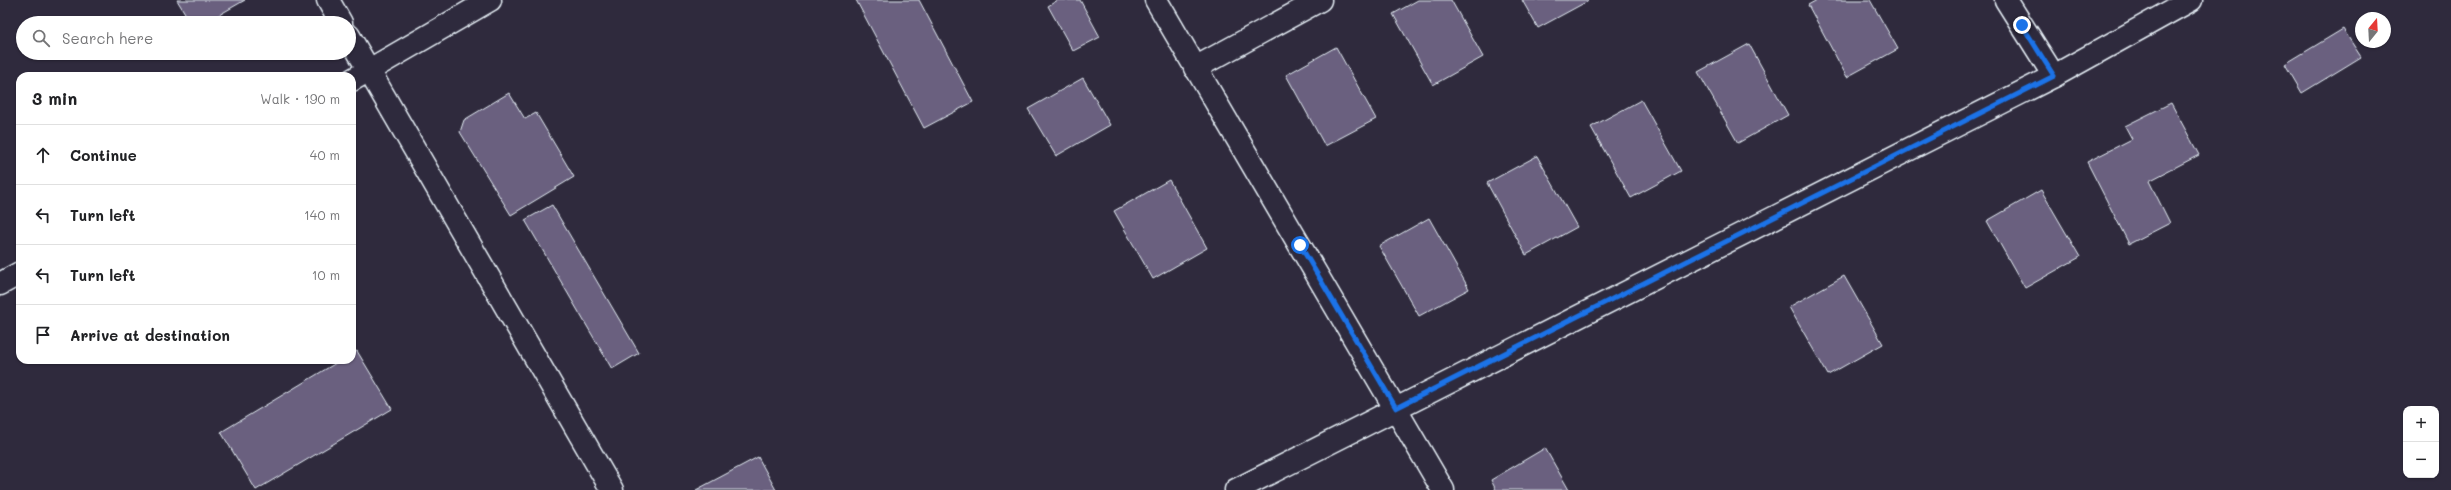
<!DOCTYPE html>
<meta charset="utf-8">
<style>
:root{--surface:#fff;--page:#f6f6f6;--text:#202124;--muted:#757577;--line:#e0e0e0}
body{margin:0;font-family:Mali,sans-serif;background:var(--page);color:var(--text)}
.controls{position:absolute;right:12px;bottom:12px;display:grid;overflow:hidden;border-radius:8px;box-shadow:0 1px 3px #0004}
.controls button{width:36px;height:36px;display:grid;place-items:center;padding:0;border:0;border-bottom:1px solid var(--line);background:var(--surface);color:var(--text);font:20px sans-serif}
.compass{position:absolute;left:2355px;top:12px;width:36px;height:36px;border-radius:50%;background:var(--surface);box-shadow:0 1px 3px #0004;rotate:18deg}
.stop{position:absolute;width:12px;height:12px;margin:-9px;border:3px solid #1a73e8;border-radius:50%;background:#fff}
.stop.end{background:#1a73e8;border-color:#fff;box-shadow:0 1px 4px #0008}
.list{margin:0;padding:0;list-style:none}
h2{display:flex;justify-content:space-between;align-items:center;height:52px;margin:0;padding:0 16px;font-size:17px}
h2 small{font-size:13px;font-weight:400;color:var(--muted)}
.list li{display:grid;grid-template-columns:26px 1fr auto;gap:12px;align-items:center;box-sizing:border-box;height:60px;padding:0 16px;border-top:1px solid var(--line)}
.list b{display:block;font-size:15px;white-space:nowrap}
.list em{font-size:13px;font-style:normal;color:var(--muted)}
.icon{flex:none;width:22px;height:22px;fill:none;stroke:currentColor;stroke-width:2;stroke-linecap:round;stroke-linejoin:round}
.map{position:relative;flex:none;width:2451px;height:490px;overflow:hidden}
.search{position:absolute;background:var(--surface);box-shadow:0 1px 3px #0004;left:16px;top:16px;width:340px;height:44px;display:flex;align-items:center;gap:10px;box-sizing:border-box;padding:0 14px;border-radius:22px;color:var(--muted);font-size:15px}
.panel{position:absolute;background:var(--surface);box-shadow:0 1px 3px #0004;left:16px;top:72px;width:340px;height:292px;border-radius:12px}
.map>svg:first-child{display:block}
.building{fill:#6a617f;stroke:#e8f1f8}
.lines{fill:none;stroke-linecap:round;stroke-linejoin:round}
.street-casing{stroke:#e8f1f8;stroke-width:25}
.secondary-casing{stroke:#e8f1f8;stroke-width:25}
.street{stroke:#2f2a3d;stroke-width:22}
.secondary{stroke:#2f2a3d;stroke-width:22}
.route{stroke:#1a73e8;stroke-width:5}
</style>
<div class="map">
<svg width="2451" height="490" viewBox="0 0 2451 490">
<rect width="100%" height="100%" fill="#2f2a3d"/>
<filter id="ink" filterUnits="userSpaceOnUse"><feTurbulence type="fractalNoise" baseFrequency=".025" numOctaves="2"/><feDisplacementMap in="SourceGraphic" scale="8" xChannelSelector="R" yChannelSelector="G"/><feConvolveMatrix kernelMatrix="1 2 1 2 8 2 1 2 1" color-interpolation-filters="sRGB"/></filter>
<g filter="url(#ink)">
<g class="building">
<path d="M 177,0 L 245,0 L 205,23 L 191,23 Z"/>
<path d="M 856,0 L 919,0 L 973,102 L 924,128 Z"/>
<path d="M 1058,0 L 1080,0 L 1100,37 L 1073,51 L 1048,6 Z"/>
<path d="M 1418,0 L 1451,0 L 1483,57 L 1433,85 L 1393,14 Z"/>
<path d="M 1522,0 L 1587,0 L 1588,1 L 1538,28 Z"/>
<path d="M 1817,0 L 1870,0 L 1898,49 L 1847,77 L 1808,5 Z"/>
<path d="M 2343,29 L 2361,57 L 2302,93 L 2285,64 Z"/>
<path d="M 1749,44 L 1788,115 L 1738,143 L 1698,72 Z"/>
<path d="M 1336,47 L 1376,119 L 1325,146 L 1286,75 Z"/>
<path d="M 1083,78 L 1110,125 L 1056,156 L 1028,109 Z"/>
<path d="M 509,93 L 525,119 L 536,113 L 574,177 L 511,215 L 460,132 L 464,120 Z"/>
<path d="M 1641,100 L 1681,171 L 1631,198 L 1591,127 Z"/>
<path d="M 2171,103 L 2199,155 L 2149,181 L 2170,223 L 2129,244 L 2087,162 L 2132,139 L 2125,126 Z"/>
<path d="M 1537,156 L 1577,227 L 1526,255 L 1487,183 Z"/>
<path d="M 1169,180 L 1207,248 L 1153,279 L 1114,211 Z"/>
<path d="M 2041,190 L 2080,257 L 2025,288 L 1987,221 Z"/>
<path d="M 552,205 L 639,353 L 612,369 L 525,220 Z"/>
<path d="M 1429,218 L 1469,289 L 1419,316 L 1379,246 Z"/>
<path d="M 1844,276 L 1883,344 L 1828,375 L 1789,307 Z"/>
<path d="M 357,351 L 392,409 L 256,490 L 221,432 L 341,360 L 352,360 L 352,353 Z"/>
<path d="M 1545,448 L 1569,490 L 1496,490 L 1491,480 Z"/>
<path d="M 758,457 L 776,490 L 696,490 Z"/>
</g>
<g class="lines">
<g class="street-casing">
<g id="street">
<path d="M 1156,0 L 1443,490"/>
<path d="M 2006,0 L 2054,76"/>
<path d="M 1195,68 L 1320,0"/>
<path d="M 352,80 L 490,0"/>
<path d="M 0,284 L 20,273"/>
</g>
</g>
<g class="secondary-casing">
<g id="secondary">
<path d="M 328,0 L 341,23"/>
<path d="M 349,36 L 612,490"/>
<path d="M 1236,490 L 2054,76 L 2191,0"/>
</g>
</g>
<use href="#street" class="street"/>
<use href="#secondary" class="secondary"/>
</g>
</g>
<g class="lines" filter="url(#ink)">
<path class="route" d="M 1300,245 L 1396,408 L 2054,76 L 2022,25"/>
</g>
</svg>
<div class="controls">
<button>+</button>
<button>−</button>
</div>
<svg class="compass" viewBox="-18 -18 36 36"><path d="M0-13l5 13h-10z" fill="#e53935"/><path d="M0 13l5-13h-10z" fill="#757577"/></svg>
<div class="stop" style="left:1300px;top:245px"></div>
<div class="stop end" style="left:2022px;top:25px"></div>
<div class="search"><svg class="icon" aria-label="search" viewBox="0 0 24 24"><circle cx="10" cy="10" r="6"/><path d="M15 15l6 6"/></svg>Search here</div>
<section class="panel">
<h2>3 min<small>Walk · 190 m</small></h2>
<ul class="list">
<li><svg class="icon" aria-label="ahead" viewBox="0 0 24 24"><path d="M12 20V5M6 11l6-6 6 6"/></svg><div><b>Continue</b></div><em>40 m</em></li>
<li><svg class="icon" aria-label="left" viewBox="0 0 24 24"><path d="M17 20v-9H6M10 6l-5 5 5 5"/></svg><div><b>Turn left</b></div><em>140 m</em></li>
<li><svg class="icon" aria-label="left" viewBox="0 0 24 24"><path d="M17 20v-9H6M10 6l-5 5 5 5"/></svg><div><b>Turn left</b></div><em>10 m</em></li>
<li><svg class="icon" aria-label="arrive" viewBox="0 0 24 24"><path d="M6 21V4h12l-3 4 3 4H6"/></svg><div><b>Arrive at destination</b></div></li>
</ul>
</section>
</div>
